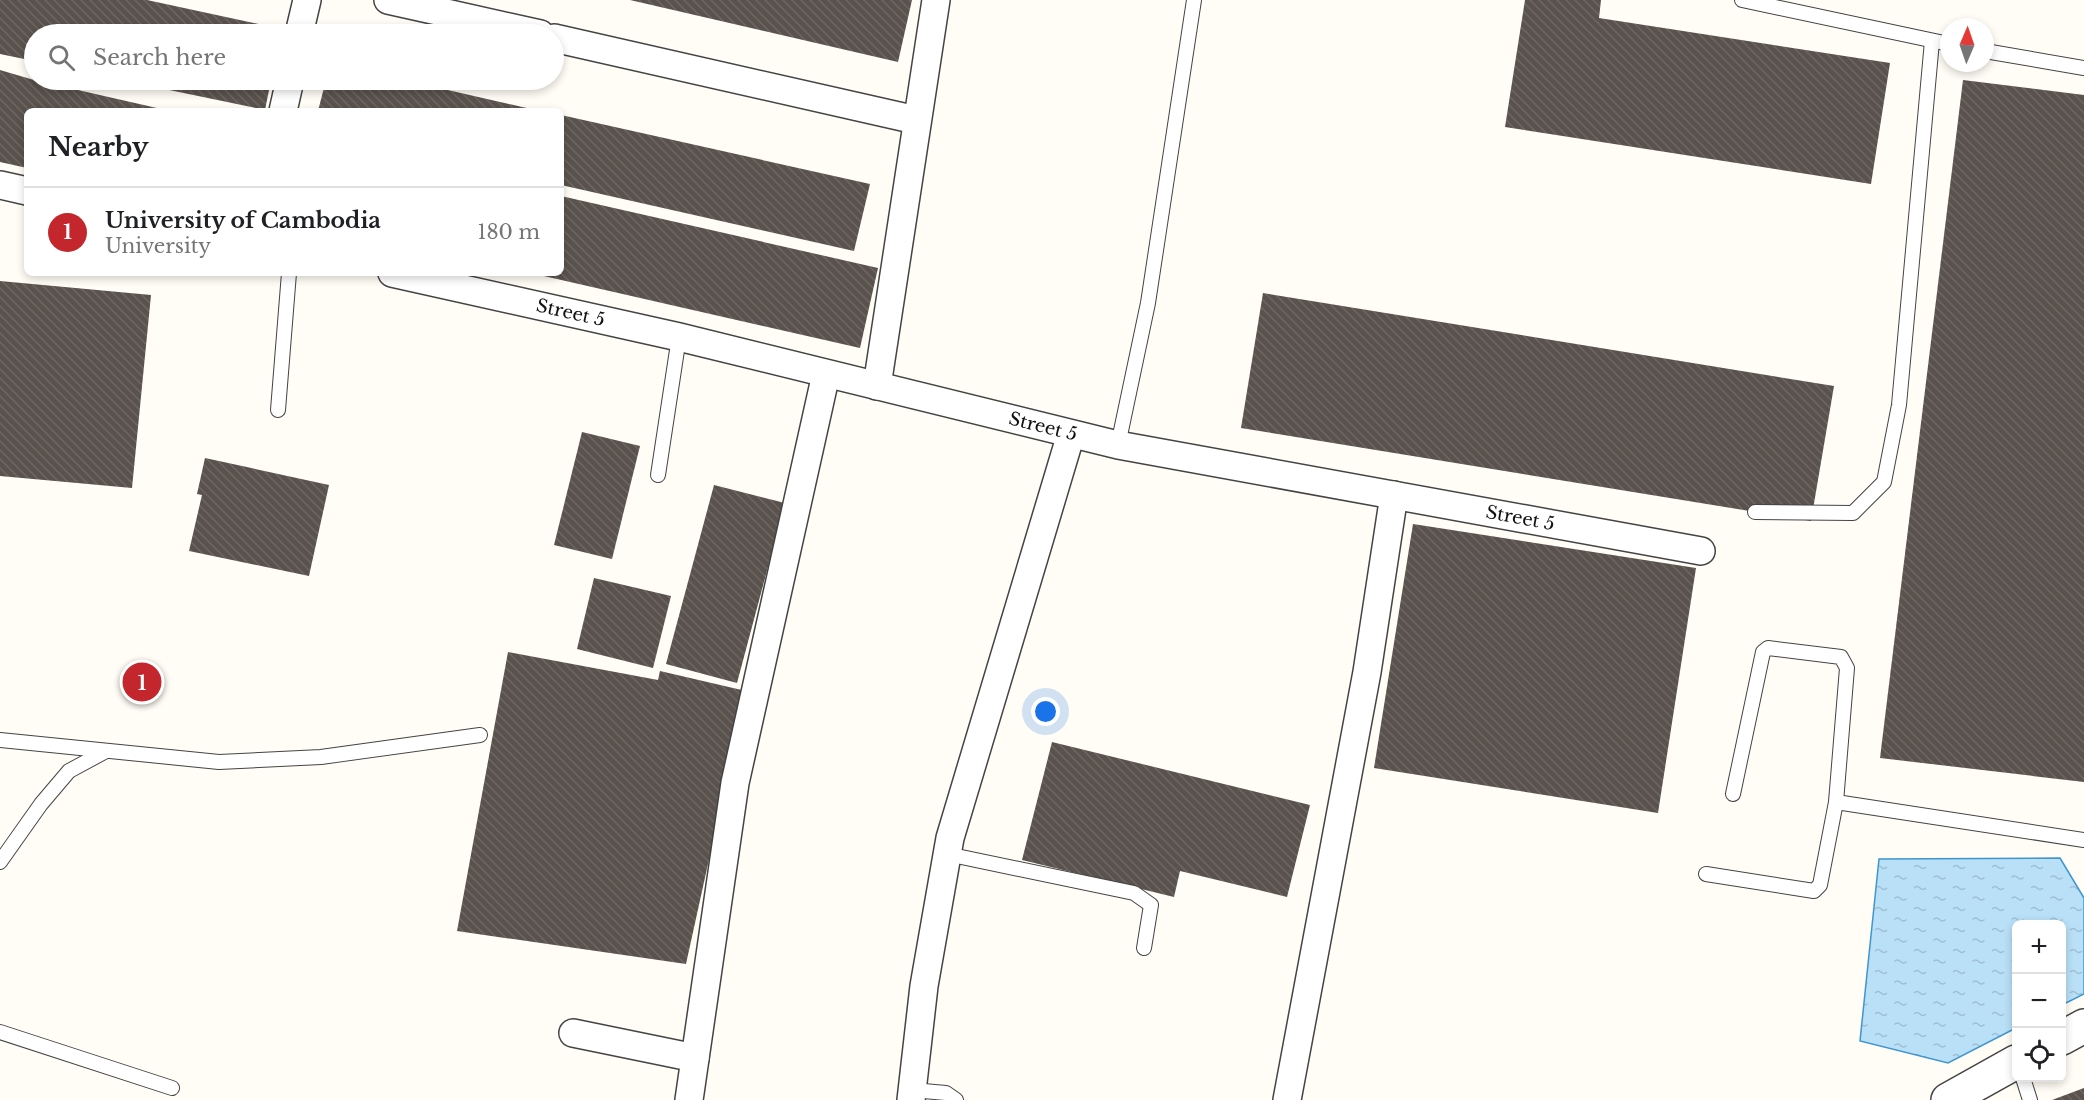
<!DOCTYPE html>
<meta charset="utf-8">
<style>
:root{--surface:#fff;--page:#f6f6f6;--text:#202124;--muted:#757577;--line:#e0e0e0;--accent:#c4262e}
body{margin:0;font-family:"Libre Baskerville",serif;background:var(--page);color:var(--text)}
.controls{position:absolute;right:18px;bottom:18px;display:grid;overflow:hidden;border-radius:9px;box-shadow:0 3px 9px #0003}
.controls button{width:54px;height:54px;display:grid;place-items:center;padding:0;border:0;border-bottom:2px solid var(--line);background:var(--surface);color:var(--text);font:30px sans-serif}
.compass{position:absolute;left:1940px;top:18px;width:54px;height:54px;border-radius:50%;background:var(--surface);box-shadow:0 3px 9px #0003;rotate:2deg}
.you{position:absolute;left:1046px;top:712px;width:21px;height:21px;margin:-15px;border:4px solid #fff;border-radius:50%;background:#1a73e8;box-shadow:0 0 0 9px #1a73e833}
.badge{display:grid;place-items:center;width:39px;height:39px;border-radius:50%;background:var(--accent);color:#fff;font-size:20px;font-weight:700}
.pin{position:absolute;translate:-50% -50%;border:3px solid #fff;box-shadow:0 2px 6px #0006}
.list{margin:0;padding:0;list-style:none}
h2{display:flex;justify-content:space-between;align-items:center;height:78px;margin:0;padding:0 24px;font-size:26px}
h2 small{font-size:20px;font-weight:400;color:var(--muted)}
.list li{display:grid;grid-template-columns:39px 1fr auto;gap:18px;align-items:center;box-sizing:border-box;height:90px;padding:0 24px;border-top:2px solid var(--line)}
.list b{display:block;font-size:22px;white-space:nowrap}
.list p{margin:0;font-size:20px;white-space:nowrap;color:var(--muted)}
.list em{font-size:20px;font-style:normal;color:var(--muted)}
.icon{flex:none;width:33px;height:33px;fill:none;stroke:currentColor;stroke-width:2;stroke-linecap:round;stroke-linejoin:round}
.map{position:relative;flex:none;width:2084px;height:1100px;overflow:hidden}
.search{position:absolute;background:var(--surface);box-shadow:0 3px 9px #0003;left:24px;top:24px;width:540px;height:66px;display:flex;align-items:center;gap:15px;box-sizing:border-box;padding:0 21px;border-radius:33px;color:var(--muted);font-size:22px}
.panel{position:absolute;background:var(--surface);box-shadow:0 3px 9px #0003;left:24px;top:108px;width:540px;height:168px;border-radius:9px}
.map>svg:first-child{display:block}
.water{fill:url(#water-ripples);stroke:#3f96cf;stroke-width:1.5}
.building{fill:url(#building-back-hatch)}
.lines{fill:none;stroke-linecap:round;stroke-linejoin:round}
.service-casing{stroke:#444;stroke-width:16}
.minor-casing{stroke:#444;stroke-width:30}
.tertiary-casing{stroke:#444;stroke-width:36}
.service{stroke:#fff;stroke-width:14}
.minor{stroke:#fff;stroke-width:27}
.tertiary{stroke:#fff;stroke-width:33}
.labels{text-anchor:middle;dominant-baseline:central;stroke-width:6;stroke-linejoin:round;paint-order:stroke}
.street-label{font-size:18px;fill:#111;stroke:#fff}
</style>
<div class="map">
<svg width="2084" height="1100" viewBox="0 0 2084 1100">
<defs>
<pattern id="water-ripples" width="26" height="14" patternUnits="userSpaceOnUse" patternTransform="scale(1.5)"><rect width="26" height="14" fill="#b9e0f7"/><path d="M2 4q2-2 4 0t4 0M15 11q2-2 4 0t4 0" fill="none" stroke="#9ebfd3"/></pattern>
<pattern id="building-back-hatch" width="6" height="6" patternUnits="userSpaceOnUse" patternTransform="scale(1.5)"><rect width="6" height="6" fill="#5a524d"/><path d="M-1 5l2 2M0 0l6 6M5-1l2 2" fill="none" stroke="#6d6662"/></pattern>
</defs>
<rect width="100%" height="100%" fill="#fffdf5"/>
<path class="water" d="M 2060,858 L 2084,898 L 2084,994 L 2062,1005 L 2062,924 L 2016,924 L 2016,1028 L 1948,1063 L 1860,1041 L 1879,859 Z"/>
<g class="building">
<path d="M 0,0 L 147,0 L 282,29 L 281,34 L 34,34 L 34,61 L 0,54 Z"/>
<path d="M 630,0 L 912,0 L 898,62 Z"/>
<path d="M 1525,0 L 1601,0 L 1599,18 L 1890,63 L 1871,184 L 1505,127 Z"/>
<path d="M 0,70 L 34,80 L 170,111 L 27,111 L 27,168 L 0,162 Z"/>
<path d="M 326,80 L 404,80 L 540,111 L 318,111 Z"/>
<path d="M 1963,80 L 2084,95 L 2084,782 L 1880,758 Z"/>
<path d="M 126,81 L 126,80 L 271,80 L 265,110 Z"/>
<path d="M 561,115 L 870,184 L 854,251 L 561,185 Z"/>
<path d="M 561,196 L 878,268 L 860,348 L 535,274 L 561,273 Z"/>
<path d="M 0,281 L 151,295 L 132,488 L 0,476 Z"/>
<path d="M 1263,293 L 1834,386 L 1811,521 L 1241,428 Z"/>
<path d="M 582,432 L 640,446 L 612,559 L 554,545 Z"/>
<path d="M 205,458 L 329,485 L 309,576 L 189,551 L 202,495 L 197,494 Z"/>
<path d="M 714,485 L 785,503 L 737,683 L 666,664 Z"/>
<path d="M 1413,524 L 1696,568 L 1658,813 L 1374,768 Z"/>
<path d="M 594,578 L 671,596 L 653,668 L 577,649 Z"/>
<path d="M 508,652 L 658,680 L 660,671 L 746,691 L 686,964 L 457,931 Z"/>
<path d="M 1052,742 L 1310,805 L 1287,897 L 1180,871 L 1174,897 L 1022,860 Z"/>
<path d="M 2084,1088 L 2084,1100 L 2052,1100 Z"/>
</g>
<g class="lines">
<g class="service-casing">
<g id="service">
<path d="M 1742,0 L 1949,44"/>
<path d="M 1985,51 L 2084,68"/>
<path d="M 278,410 L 289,273"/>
<path d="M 1118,445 L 1148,303 L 1194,0"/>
<path d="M 658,475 L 679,337"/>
<path d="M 1755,512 L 1853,513 L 1884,482 L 1899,405 L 1932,41"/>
<path d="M 0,740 L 219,762 L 321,757 L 480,735"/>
<path d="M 1836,802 L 2084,840"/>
<path d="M 947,854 L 1134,893 L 1151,905 L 1144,948"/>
<path d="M 0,862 L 41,804 L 69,771 L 106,751"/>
<path d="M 1706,874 L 1814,891 L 1820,885 L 1836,802 L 1847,668 L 1841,657 L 1768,648 L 1763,652 L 1733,794"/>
<path d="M 0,1032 L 172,1088"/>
<path d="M 2023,1078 L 2030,1100"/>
<path d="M 912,1090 L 946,1093 L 956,1100"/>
</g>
</g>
<g class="minor-casing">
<g id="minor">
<path d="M 388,0 L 540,34"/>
<path d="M 299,34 L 307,0"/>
<path d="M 554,38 L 916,120"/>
<path d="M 283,111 L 290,80"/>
<path d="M 0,185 L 27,191"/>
<path id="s1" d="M 392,273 L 679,337 L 1118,445 L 1701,551"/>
<path d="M 877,386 L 936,0"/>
<path d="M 573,1033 L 695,1058"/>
<path d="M 689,1100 L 735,783 L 826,374"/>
<path d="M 911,1100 L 924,986 L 950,838 L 1071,434"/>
<path d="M 1287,1100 L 1367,672 L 1394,495"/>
</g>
</g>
<g class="tertiary-casing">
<g id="tertiary">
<path d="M 2062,1038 L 2084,1026"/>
<path d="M 1948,1100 L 2016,1062"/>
</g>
</g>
<use href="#service" class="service"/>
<use href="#minor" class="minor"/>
<use href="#tertiary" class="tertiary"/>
</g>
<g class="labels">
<g class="street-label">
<text stroke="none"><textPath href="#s1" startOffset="183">Street 5</textPath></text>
<text stroke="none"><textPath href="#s1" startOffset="669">Street 5</textPath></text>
<text stroke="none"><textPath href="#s1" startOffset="1155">Street 5</textPath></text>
</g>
</g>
</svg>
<div class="controls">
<button>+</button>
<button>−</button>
<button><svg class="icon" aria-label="locate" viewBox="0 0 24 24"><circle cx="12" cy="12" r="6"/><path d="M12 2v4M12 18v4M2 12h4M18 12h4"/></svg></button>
</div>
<svg class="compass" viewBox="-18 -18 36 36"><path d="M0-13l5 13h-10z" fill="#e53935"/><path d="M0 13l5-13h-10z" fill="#757577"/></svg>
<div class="you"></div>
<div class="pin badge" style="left:142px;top:682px">1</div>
<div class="search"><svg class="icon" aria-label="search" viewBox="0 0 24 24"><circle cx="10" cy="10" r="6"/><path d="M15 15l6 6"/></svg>Search here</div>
<section class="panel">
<h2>Nearby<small></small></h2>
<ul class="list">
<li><span class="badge">1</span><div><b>University of Cambodia</b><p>University</p></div><em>180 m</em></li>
</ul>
</section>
</div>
